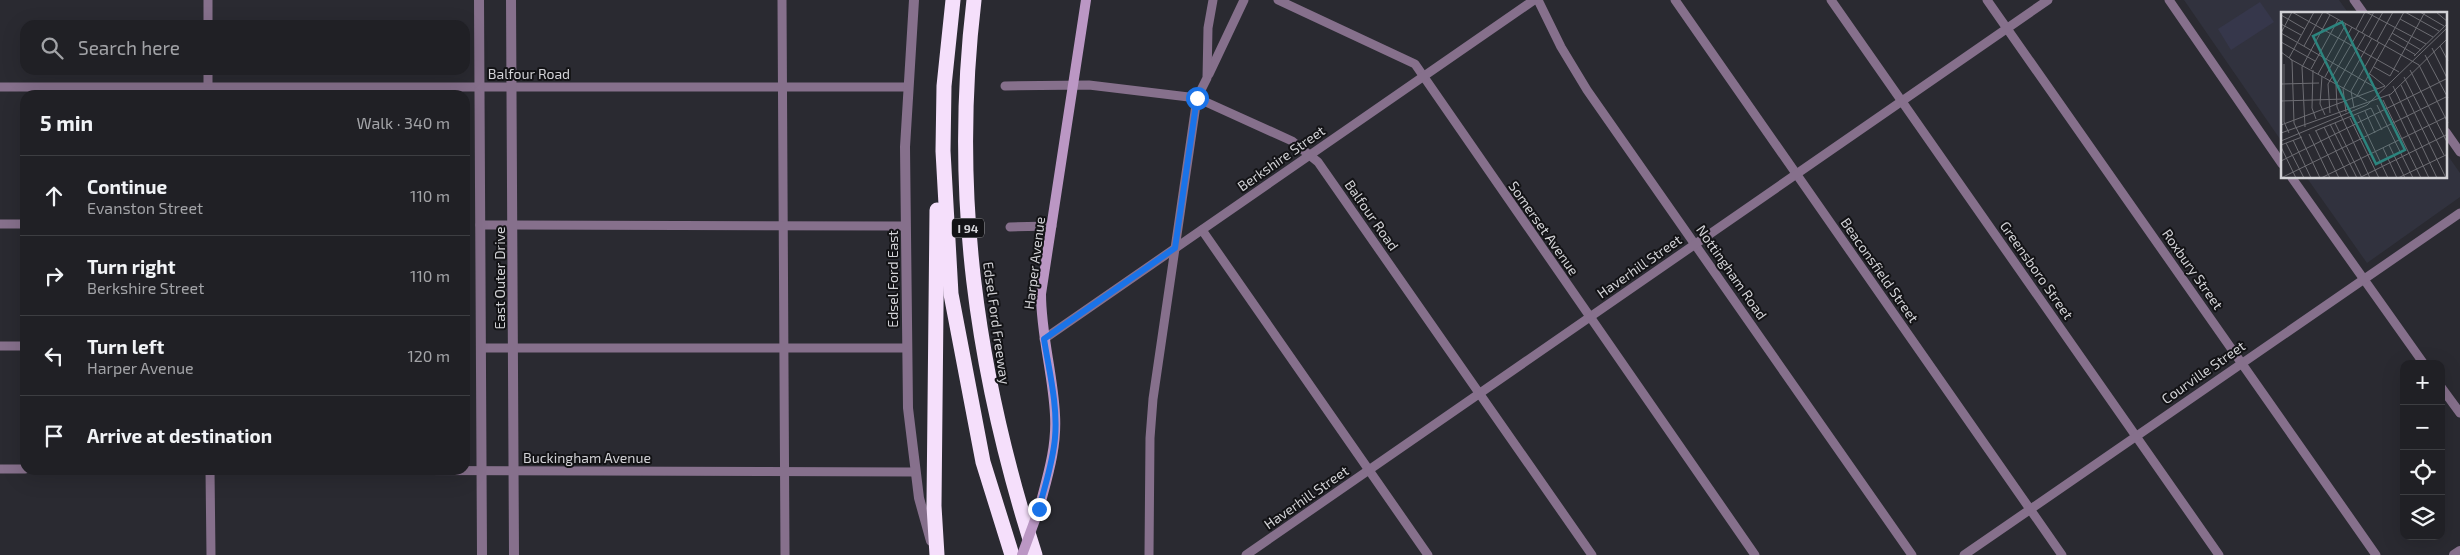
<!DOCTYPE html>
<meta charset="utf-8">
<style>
:root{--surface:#202025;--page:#28282d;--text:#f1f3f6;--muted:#a2a3a7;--line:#3d3e42}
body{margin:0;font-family:"Exo 2",sans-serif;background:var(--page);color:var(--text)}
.controls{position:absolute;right:15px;bottom:15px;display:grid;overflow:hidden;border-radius:10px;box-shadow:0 5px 20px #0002}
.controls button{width:45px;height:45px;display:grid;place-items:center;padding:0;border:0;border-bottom:1px solid var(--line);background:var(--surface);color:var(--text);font:25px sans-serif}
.stop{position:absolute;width:15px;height:15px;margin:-11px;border:4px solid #1a73e8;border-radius:50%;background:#fff}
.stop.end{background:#1a73e8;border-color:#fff;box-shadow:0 1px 5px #0008}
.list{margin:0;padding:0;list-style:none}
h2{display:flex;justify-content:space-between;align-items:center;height:65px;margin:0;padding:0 20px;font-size:21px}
h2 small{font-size:16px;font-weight:400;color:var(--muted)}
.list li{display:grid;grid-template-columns:32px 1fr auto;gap:15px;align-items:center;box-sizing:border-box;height:80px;padding:0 20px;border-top:1px solid var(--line)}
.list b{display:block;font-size:19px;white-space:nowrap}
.list p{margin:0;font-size:16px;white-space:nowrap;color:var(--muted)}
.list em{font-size:16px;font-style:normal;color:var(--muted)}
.icon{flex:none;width:28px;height:28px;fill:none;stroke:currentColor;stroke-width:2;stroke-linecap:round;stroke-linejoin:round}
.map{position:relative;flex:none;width:2460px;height:555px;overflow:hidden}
.search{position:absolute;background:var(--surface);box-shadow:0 5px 20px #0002;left:20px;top:20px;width:450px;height:55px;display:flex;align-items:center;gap:12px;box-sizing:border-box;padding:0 18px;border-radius:15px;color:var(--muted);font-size:19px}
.panel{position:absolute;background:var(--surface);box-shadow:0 5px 20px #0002;left:20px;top:90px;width:450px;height:385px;border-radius:15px}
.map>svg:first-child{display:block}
.built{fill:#31323e}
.green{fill:#36374b}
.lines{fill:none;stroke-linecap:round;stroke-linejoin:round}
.minor{stroke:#86708c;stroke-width:9}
.tertiary{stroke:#86708c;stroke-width:10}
.secondary{stroke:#bb97c4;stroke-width:10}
.motorway{stroke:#f5dffb;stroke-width:15}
.secondary-bridge{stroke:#bb97c4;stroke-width:10}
.route{stroke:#1a73e8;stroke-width:6}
.labels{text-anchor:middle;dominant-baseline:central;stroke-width:4;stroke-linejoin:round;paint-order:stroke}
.shield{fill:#131316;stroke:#99999c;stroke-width:1}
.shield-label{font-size:12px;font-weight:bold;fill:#d2d2d6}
.street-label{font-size:14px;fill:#d2d2d6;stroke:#131316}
.inset-road{fill:none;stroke:#6d6d73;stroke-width:1}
.view{fill:#2c847e;fill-opacity:0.15;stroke:#2c847e;stroke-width:2.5}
.inset-edge{fill:none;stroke:#d2d2d6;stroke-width:2.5}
</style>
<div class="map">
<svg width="2460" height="555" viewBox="0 0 2460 555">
<rect width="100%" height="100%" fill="#2a2a31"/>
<g class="built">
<path d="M 2184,0 L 2339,0 L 2349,14 L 2282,14 L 2282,142 Z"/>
<path d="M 2446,153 L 2460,173 L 2460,197 L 2367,263 L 2307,178 L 2446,178 Z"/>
</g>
<path class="green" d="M 2260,2 L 2274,22 L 2231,50 L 2218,29 Z"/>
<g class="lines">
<g class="minor">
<path d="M 208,0 L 208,25"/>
<path d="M 782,0 L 785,555"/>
<path d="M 1278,0 L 1415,64 L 1755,555"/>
<path d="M 1538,0 L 1561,47 L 1587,90 L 1912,555"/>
<path d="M 1675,0 L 2062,555"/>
<path d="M 1831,0 L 2219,555"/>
<path d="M 1987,0 L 2376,555"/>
<path d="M 2169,0 L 2282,164"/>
<path d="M 2354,0 L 2364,14"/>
<path d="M 208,70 L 208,95"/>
<path d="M 1209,74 L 1244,0"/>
<path d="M 1005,86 L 1089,85 L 1197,98 L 1292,141 L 1318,162 L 1592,555"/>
<path d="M 0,87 L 907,87"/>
<path d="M 2446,132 L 2460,152"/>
<path d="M 2292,178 L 2424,364"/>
<path d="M 0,224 L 25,224"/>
<path d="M 480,225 L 905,226"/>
<path d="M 1010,227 L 1052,226"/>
<path d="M 1202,230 L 1428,555"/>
<path d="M 1044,339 L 1534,0"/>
<path d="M 0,346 L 25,346"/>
<path d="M 481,348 L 906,348"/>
<path d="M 2441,387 L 2460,413"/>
<path d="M 0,469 L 25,469"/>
<path d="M 210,470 L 211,555"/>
<path d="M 259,470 L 915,472"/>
<path d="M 1149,555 L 1150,438 L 1153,399 L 1197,98 L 1207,78 L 1208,28 L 1213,0"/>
<path d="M 1246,555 L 2048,0"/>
<path d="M 1964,555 L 2460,213"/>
</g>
<g class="tertiary">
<path d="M 479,0 L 482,555"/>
<path d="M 511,0 L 514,555"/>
<path d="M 914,0 L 905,147 L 908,408 L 919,498 L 931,541"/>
<path d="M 2454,555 L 2460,551"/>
</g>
<path class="secondary" d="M 1039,509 C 1047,478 1057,448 1055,415 C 1053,374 1041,335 1041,294 L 1086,0"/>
<g class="motorway">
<path d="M 953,0 L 944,86 L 943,151 L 951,294 L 983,462 L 1012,555"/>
<path d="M 974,0 C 951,193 976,371 1035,555"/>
<path d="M 937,210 L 934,506 L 937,555"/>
</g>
<path class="secondary-bridge" d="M 1022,555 L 1039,509"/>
</g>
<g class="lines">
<path class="route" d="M 1039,509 C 1045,485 1053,462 1055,438 C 1058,405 1049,371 1044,339 L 1175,248 L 1197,98"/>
</g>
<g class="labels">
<rect class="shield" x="952" y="218.5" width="32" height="19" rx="4"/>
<g class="shield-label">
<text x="968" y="228">I 94</text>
</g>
<g class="street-label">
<text x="529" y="73">Balfour Road</text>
<text transform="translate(1281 158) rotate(-35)">Berkshire Street</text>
<text transform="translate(1372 215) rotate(55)">Balfour Road</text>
<text transform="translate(1544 228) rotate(55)">Somerset Avenue</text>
<text transform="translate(1034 263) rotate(-83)">Harper Avenue</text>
<text transform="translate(1639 266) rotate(-35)">Haverhill Street</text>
<text transform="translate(2193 269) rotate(55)">Roxbury Street</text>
<text transform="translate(1880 270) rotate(55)">Beaconsfield Street</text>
<text transform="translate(2037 270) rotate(55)">Greensboro Street</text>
<text transform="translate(1732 272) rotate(55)">Nottingham Road</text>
<text transform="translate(499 278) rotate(-90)">East Outer Drive</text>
<text transform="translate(892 279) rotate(-90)">Edsel Ford East</text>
<text transform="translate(997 323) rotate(82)">Edsel Ford Freeway</text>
<text transform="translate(2203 372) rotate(-35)">Courville Street</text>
<text x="587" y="457">Buckingham Avenue</text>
<text transform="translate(1306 497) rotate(-35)">Haverhill Street</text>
</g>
</g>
<g transform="translate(2281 12)">
<rect width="166" height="166" fill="#2a2a31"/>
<path class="inset-road" d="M 11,0 L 118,60M 44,0 L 138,53 L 167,111M 85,0 L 145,32M 124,0 L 158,19M 139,0 L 163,14M 155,0 L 167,10M 0,3 L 24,17M 119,7 L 152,25M 0,12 L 20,23M 75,17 L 84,0M 0,21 L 97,77M 0,21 L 11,0M 81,21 L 93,0M 111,21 L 140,38M 84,23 L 55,73 L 56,95 L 89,166M 88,25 L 102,0M 108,27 L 135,43M 96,29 L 112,0M 0,30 L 34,49M 23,34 L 42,0M 159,34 L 167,49M 151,36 L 166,66M 0,40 L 11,48 L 13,111 L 39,166M 144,43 L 167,86M 133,44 L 167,11M 8,46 L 33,0M 9,47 L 86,89M 3,52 L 3,110 L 8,121M 93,55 L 109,64M 30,57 L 57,8M 32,58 L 31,96 L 35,107M 129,58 L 167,132M 37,62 L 65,12M 89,62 L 104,74M 41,64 L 39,92 L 44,103M 109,64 L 144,0M 44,65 L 71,15M 123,65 L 163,143M 1,72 L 38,71M 120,73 L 165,166M 112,74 L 156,166M 108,83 L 148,166M 76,84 L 123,0M 102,88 L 140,166M 0,89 L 64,87M 96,93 L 132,166M 73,96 L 70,79 L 98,30M 90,96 L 101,118M 84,99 L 94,121M 65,100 L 62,77 L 91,26M 49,101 L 47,72 L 78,19M 77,103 L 107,166M 69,106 L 98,166M 54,111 L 81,166M 49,112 L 76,166M 0,113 L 104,74M 24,115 L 21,55 L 49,3M 43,115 L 68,166M 34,119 L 90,96M 35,119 L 58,166M 0,121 L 110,82 L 167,26M 28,122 L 49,166M 12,128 L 30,166M 0,129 L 86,93 L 167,15M 5,131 L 23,166M 0,133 L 21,125M 108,133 L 124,166M 0,135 L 15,166M 102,136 L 116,166M 0,149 L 167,66M 0,166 L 167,84M 40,166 L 167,104M 78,166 L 167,122M 117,166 L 167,142"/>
<path class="view" d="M 61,10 L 124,138 L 95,152 L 32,24 Z"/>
<rect width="166" height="166" class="inset-edge"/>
</g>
</svg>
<div class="controls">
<button>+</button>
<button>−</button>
<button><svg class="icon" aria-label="locate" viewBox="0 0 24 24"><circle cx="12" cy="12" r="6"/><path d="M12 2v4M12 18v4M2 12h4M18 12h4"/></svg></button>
<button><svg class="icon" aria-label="layers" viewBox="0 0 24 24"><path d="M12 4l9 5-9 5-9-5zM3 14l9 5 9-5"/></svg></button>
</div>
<div class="stop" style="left:1197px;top:98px"></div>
<div class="stop end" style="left:1039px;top:509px"></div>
<div class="search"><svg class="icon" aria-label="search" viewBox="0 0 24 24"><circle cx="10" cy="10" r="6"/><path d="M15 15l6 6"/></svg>Search here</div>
<section class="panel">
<h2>5 min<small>Walk · 340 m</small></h2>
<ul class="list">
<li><svg class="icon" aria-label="ahead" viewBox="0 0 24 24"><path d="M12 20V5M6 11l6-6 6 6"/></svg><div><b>Continue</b><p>Evanston Street</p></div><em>110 m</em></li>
<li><svg class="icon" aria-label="right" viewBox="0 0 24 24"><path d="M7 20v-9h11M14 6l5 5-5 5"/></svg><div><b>Turn right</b><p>Berkshire Street</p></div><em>110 m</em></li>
<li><svg class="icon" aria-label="left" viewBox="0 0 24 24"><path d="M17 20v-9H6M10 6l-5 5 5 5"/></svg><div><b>Turn left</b><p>Harper Avenue</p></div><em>120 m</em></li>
<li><svg class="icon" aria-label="arrive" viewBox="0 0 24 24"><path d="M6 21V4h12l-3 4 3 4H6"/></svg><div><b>Arrive at destination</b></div></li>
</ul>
</section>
</div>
